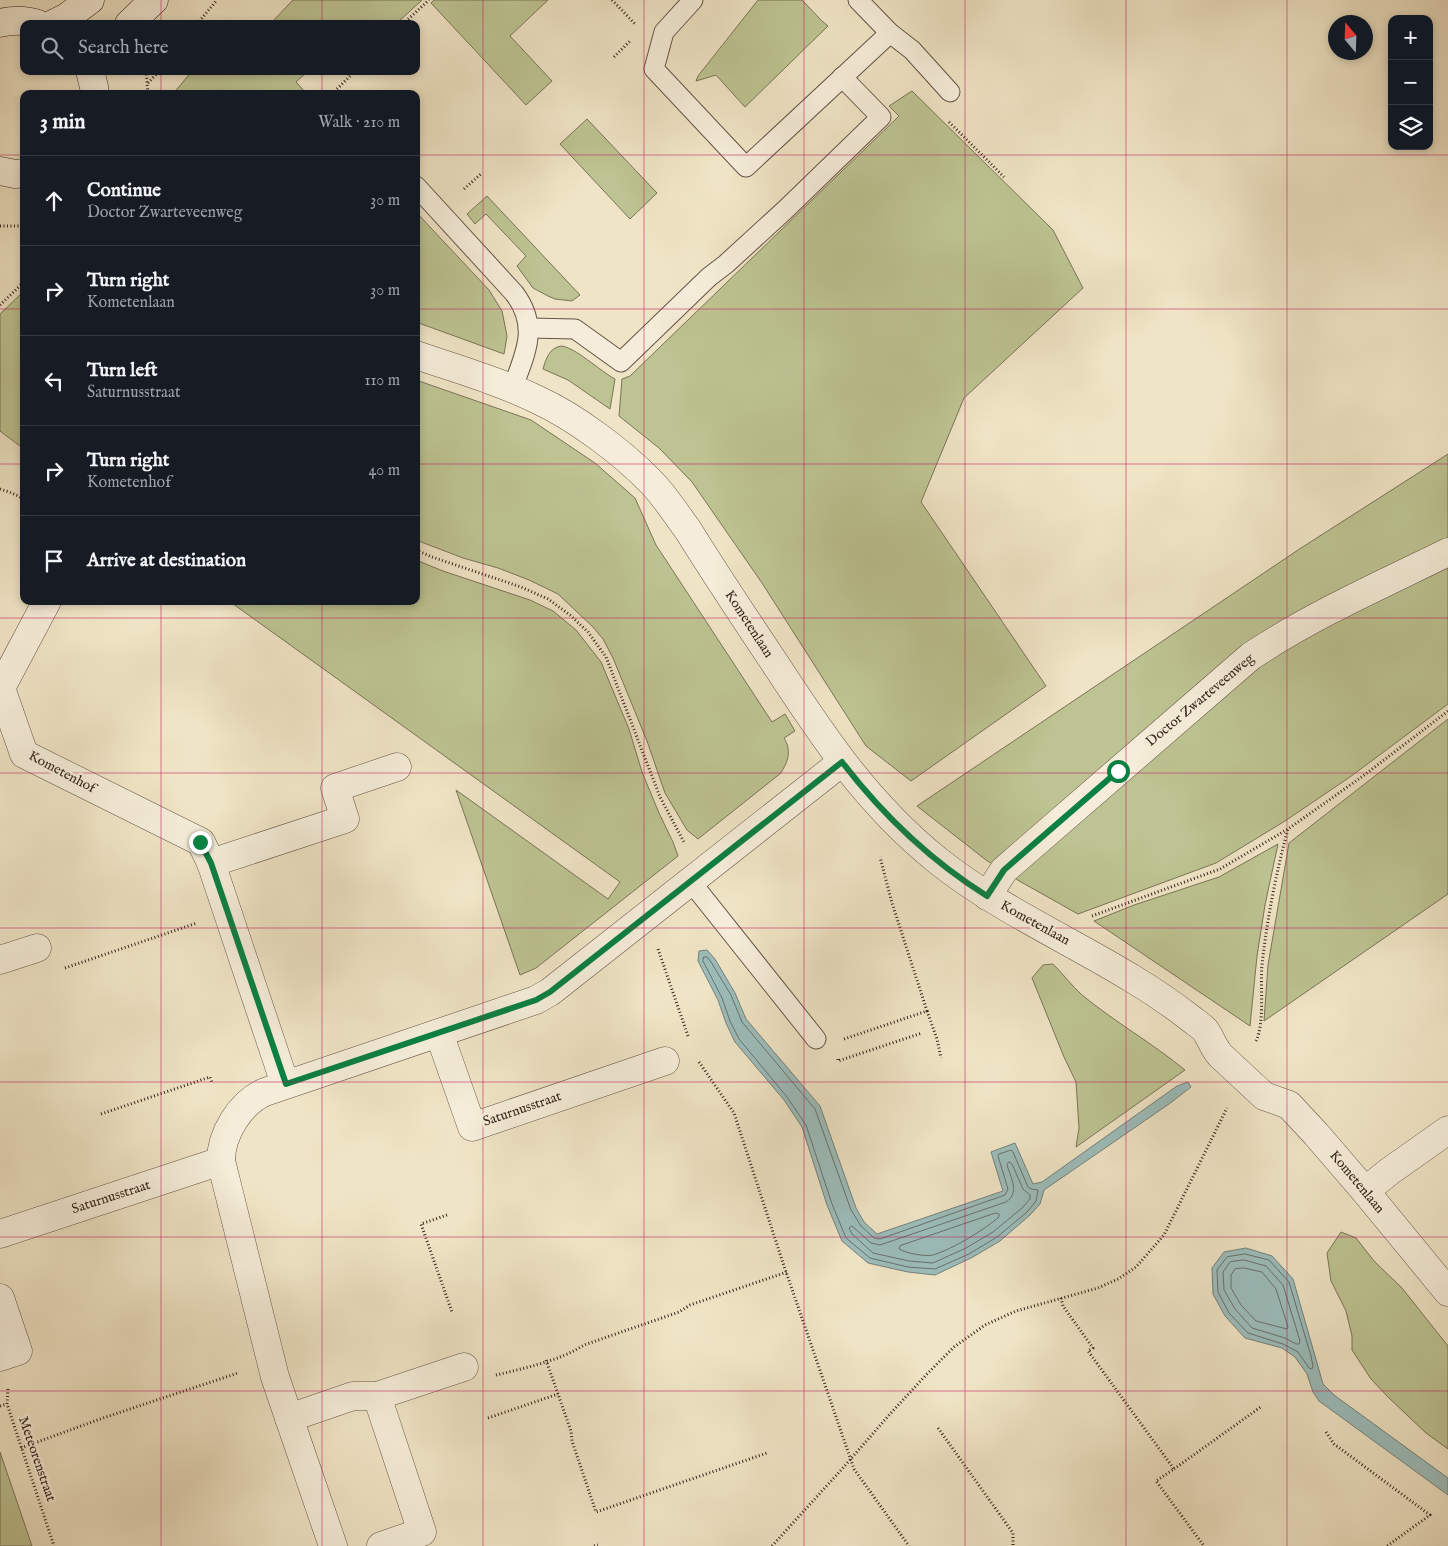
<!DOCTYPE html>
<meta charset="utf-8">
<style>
:root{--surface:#171b24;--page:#20242c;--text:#f1f3f6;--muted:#9ea1a6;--line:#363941}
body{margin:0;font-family:"IM FELL English",serif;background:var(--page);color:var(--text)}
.controls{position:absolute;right:15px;top:15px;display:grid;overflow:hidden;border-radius:10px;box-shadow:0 2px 8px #0003}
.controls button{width:45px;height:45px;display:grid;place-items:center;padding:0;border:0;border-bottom:1px solid var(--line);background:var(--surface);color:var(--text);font:25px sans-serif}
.compass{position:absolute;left:1328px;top:15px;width:45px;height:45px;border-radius:50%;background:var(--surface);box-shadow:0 2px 8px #0003;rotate:341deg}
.stop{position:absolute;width:15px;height:15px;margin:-11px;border:4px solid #0b8043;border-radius:50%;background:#fff}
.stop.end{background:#0b8043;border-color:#fff;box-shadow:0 1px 5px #0008}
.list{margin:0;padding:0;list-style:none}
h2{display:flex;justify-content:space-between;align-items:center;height:65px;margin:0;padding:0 20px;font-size:21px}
h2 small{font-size:16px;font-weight:400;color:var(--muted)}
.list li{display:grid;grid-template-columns:32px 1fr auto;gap:15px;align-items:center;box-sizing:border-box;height:90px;padding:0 20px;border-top:1px solid var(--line)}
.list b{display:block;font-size:19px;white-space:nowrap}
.list p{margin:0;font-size:16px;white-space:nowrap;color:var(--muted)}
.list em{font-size:16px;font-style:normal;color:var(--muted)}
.icon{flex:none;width:28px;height:28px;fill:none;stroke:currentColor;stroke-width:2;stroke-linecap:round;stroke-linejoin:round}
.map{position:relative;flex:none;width:1448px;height:1546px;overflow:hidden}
.search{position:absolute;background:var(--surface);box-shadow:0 2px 8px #0003;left:20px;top:20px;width:400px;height:55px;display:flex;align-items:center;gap:12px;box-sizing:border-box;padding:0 18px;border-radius:10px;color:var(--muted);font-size:19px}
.panel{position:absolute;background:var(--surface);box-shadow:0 2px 8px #0003;left:20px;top:90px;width:400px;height:515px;border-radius:10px}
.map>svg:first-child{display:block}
.green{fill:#bdc392;stroke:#7a7458}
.water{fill:#9cbdbb;stroke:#74807c}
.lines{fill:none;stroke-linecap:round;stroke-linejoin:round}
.shore{stroke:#6a706c;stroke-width:1}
.lane-casing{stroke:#655448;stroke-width:21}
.street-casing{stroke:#655448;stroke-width:29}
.secondary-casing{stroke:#37241e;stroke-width:29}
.path{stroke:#37241e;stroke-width:3;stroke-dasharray:1 2.5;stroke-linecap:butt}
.lane{stroke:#f5edd9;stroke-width:19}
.street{stroke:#f5edd9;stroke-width:28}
.secondary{stroke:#f5edd9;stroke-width:28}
.route{stroke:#0b8043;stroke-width:6}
.grid{fill:none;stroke:#c2185b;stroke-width:1;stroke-opacity:0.55}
.labels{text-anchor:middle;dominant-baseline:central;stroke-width:5;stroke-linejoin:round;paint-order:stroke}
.street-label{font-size:14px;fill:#37241e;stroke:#f5edd9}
</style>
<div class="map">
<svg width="1448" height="1546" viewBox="0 0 1448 1546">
<rect width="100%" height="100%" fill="#efe4c5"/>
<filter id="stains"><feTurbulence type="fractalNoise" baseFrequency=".004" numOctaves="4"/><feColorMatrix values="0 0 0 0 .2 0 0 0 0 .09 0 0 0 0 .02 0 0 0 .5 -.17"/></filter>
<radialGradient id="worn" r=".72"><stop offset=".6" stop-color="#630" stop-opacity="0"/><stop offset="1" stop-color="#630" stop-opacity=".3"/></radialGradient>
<g class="green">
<path d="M 293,0 L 422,0 L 396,24 L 270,24 Z"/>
<path d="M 434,0 L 548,0 L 510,36 L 552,81 L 526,105 L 431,3 Z"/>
<path d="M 758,0 L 802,0 L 822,21 L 828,26 L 745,107 L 716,75 L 696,81 L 698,76 Z"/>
<path d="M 192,71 L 308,71 L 296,82 L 307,94 L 173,94 Z"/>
<path d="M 912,91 L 1053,230 L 1083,288 L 964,398 L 921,502 L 1046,686 L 911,781 L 866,746 L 762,583 L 692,482 L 659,448 L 619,416 L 622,379 L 630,376 L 899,116 L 889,106 Z"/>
<path d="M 587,119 L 657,193 L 630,219 L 560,144 Z"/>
<path d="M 487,196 L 580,295 L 572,301 L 555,299 L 548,296 L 533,288 L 517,266 L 526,256 L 486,214 L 475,224 L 467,214 Z"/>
<path d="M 416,212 L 489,290 L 502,311 L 507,336 L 504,354 L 416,322 Z"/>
<path d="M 24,291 L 24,449 L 0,431 L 0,314 Z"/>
<path d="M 561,346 C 575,347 600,371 615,379 L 610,409 L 568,380 L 543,369 C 546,359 549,348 561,346 Z"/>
<path d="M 416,380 L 531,420 L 595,463 L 635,498 L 656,545 L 772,722 L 785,714 L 795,731 L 784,738 C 792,751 788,761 781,773 L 698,839 L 687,830 L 665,793 L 647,741 L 613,658 L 603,639 L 593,627 L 558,594 L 529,580 L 498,568 L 463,558 L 416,540 Z"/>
<path d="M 1448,454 L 1448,704 L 1350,777 L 1285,821 L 1216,863 L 1078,914 L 1021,882 L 986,860 L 917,806 L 1301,548 Z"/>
<path d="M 416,560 L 443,571 L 530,600 L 553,611 L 576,630 L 601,662 L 629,729 L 642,772 L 659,813 L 673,842 L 678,856 L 536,968 L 520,975 L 456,790 L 608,899 L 620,882 L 229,601 L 416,601 Z"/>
<path d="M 1448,719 L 1448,894 L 1264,1021 L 1268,965 L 1289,843 Z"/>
<path d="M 1278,844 L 1265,905 L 1257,956 L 1250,1026 L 1094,921 L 1134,905 L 1219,877 Z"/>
<path d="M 1053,964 C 1063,974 1072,986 1082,995 C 1115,1022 1152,1043 1185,1070 L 1076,1147 L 1079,1128 L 1076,1082 L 1064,1057 L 1032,978 L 1043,965 Z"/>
<path d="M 1341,1232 L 1356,1238 L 1374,1261 L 1402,1288 L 1448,1346 L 1448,1449 L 1426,1433 L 1388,1397 L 1371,1379 L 1352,1350 L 1352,1336 L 1346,1311 L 1331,1281 L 1327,1253 Z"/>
<path d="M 0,1452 L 32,1546 L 0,1546 Z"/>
</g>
<g class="water">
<path d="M 707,950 L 715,959 L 735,993 L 746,1019 L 820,1106 L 856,1208 L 864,1222 L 877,1234 L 1003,1191 L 991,1152 L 1015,1143 L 1033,1184 L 1042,1182 L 1177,1086 L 1188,1082 L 1191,1087 L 1169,1104 L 1044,1190 L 1040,1204 L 1030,1215 L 1000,1241 L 971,1258 L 935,1275 L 908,1272 L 868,1263 L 842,1241 L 827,1205 L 802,1127 L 784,1100 L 735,1042 L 726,1023 L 718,1000 L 698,961 L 699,951 Z"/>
<path d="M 1246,1248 L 1272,1256 L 1293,1279 L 1323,1384 L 1334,1395 L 1448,1478 L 1448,1495 L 1319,1401 L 1313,1392 L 1307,1374 L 1295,1357 L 1282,1348 L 1245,1338 L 1225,1316 L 1213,1294 L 1212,1268 L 1224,1252 Z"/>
</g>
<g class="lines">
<g class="shore">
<path d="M 704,957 L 707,957 L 711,962 L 731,995 L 742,1022 L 815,1109 L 851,1210 L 861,1226 L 874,1238 L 880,1239 L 1005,1195 L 1008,1189 L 998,1156 L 999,1154 L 1011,1150 L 1013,1152 L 1028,1187 L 1031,1189 L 1038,1190 L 1036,1201 L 1027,1212 L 997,1237 L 969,1254 L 935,1269 L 908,1267 L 870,1258 L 846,1238 L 832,1204 L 806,1125 L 787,1097 L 739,1039 L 730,1021 L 722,998 L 703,961 Z"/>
<path d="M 1009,1162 L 1012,1164 L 1023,1189 L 1030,1195 L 1030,1199 L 1022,1208 L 993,1232 L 966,1248 L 933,1263 L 909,1261 L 873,1253 L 852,1234 L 849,1228 L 852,1226 L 871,1243 L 880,1245 L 1006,1202 C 1020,1193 1011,1178 1007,1165 Z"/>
<path d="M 996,1213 L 999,1214 L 999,1217 C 984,1230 953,1249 933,1255 C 926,1257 905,1253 899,1249 L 900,1246 Z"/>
<path d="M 1245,1254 L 1269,1260 L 1289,1282 L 1311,1356 L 1313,1366 L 1312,1369 L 1309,1368 L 1298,1352 L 1283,1344 L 1248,1333 L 1229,1313 L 1218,1292 L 1217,1270 L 1227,1257 Z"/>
<path d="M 1244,1260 L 1266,1266 L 1283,1285 L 1300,1341 L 1299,1344 L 1296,1344 L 1285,1338 L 1252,1328 L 1235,1309 L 1224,1290 L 1223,1272 L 1230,1262 Z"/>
<path d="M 1244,1268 L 1262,1272 L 1276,1289 L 1288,1327 L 1287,1329 L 1256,1321 L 1241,1305 L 1231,1288 L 1231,1275 L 1235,1269 Z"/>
</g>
<g class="lane-casing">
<g id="lane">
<path d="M 693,0 L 664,32 L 654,69 L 746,167 L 890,33"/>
<path d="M 858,0 L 890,33 L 912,50 L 950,92"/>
<path d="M 416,186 L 514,293 C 540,327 525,354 512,389"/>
<path d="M 529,328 L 575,329 L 621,362 L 709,277 L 726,264 L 785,210 L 881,117 L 842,77"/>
<path d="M 691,882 L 816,1039"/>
</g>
</g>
<g class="street-casing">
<g id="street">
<path d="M 416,355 C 457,369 499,381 538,400 C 575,417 622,452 651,482 C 665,496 676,514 688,530 C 717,577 748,623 778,668 C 825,740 869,805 937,860 C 997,908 1068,939 1133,979 C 1153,991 1172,1004 1190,1018 C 1195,1022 1201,1026 1205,1030 C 1211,1038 1213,1048 1221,1056 L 1264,1096 L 1289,1105 L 1316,1134 L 1365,1191 L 1448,1292"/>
<path d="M 47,601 L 1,688 L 24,754 L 201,842 L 211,863 L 345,819 L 335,788 L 397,767"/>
<path d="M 211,863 L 285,1084"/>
<path d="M 987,896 L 1004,870 L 1251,656 C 1313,615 1381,585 1448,552"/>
<path d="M 0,960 L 37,948"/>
<path d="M 439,1033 L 472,1127 L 665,1061"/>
<path d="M 1365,1191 L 1390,1171 L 1448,1130"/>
<path d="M 0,1234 L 221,1161"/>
<path d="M 0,1298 L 18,1351 L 0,1357"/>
<path d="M 377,1396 L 422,1532 L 381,1546"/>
<path d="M 289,1418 L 353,1396 L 377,1396 L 464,1367"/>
<path d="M 333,1546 L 275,1377 L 221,1161 C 221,1134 240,1103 265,1092 L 536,1000 L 550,992 L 842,762"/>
</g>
</g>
<g class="secondary-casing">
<g id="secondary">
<path d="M 0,23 C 12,20 26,20 38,24"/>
<path d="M 53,24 L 67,17 L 90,0"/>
<path d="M 129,24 L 154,0"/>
<path d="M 90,71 L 94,87 L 95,94"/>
<path d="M 0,171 L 15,174 L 24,173"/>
</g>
</g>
<g class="path">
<path d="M 612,0 L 636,25"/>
<path d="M 197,24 L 217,0"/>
<path d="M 403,24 L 429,0"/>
<path d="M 614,57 L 630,41"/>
<path d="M 146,71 L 148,94"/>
<path d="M 148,83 L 159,71"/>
<path d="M 332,94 L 355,71"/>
<path d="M 949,122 L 1004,177"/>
<path d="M 464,189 L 482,173"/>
<path d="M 0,226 L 24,226"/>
<path d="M 0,305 L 24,282"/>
<path d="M 0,489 L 12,493 L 24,499"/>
<path d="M 416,550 L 432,557 L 521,587 L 548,599 L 570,615 L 588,632 L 606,657 L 660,797 L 685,844"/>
<path d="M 1092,916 L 1220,869 L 1288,829"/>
<path d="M 658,949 L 688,1036"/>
<path d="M 65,968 L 197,923"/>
<path d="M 927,1011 L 937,1039 L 941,1058"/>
<path d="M 844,1039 L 927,1011 L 892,903 L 880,857"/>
<path d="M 1256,1041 C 1265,1022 1260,986 1262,965 C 1267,919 1276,873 1288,829 L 1363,776 L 1448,711"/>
<path d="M 838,1059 L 838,1061 L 922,1033"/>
<path d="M 699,1062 L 734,1113 L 784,1266 L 854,1469 L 909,1546"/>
<path d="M 101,1114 L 210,1077 L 212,1083"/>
<path d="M 447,1215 L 421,1224 L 452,1312"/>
<path d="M 1061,1298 L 1063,1306 L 1093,1348 L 1088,1351 L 1174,1469 L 1156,1481 L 1204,1546"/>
<path d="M 546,1360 L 571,1431 L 572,1441 L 596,1512 L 767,1453"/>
<path d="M 496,1375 C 525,1368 559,1361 584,1345 L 679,1312 L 690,1305 L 787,1272"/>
<path d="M 8,1389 L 7,1404 L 54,1546"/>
<path d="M 0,1406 L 7,1404"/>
<path d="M 488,1418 L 558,1394"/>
<path d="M 938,1428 L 1013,1533 L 1013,1546"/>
<path d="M 1326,1432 L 1334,1444 L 1430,1515 L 1387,1546"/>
<path d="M 21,1448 L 103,1418 L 238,1373"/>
<path d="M 1174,1469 L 1262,1406"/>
<path d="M 594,1546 L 598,1545"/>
<path d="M 772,1546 L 842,1469 L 890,1414 L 926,1375 L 954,1347 L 985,1325 L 1016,1311 L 1098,1288 L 1118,1279 L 1136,1267 L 1164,1235 L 1227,1108"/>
</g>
<use href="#lane" class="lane"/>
<use href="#street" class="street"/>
<use href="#secondary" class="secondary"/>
</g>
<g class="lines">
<path class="route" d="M 200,842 L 211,863 L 286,1084 L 536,1000 L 550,992 L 842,762 C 882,814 931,861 987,896 L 1004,870 L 1118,771"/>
</g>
<path class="grid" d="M 161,0 L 161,24M 322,0 L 322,24M 483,0 L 483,1546M 644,0 L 644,1546M 804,0 L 804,1546M 965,0 L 965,1546M 1126,0 L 1126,1546M 1287,0 L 1287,1546M 161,71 L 161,94M 322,71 L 322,94M 0,155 L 24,155M 416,155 L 1448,155M 0,309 L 24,309M 416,309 L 1448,309M 0,464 L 24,464M 416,464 L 1448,464M 161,601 L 161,1546M 322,601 L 322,1546M 0,618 L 1448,618M 0,773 L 1448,773M 0,928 L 1448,928M 0,1082 L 1448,1082M 0,1237 L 1448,1237M 0,1391 L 1448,1391"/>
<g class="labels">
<g class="street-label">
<text transform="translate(749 624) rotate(57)">Kometenlaan</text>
<text transform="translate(1200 700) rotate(-40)">Doctor Zwarteveenweg</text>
<text transform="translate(62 772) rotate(28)">Kometenhof</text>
<text transform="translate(1035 923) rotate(29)">Kometenlaan</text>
<text transform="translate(522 1109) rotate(-19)">Saturnusstraat</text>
<text transform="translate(1357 1182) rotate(50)">Kometenlaan</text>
<text transform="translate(111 1197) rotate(-18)">Saturnusstraat</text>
<text transform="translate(37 1459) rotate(71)">Meteorenstraat</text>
</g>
</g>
<rect width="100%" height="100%" filter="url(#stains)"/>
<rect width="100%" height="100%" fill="url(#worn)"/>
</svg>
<div class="controls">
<button>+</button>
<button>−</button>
<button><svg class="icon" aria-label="layers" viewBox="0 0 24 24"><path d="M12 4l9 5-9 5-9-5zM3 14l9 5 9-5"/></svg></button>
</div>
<svg class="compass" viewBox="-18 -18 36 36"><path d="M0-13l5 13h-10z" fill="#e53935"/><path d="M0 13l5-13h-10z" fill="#9ea1a6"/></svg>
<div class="stop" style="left:1118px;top:771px"></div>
<div class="stop end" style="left:200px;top:842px"></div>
<div class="search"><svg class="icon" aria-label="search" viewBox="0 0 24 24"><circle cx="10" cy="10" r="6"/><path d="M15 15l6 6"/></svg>Search here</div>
<section class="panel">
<h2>3 min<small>Walk · 210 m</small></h2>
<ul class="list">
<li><svg class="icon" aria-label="ahead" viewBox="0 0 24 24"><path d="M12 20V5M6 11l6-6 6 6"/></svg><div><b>Continue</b><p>Doctor Zwarteveenweg</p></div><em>30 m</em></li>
<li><svg class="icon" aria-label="right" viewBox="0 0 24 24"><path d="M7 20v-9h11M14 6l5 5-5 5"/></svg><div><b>Turn right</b><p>Kometenlaan</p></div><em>30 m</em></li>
<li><svg class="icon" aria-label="left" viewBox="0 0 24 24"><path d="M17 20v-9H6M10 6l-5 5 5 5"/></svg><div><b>Turn left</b><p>Saturnusstraat</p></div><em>110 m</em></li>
<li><svg class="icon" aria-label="right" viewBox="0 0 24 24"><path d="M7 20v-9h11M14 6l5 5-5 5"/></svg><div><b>Turn right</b><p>Kometenhof</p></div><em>40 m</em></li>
<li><svg class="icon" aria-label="arrive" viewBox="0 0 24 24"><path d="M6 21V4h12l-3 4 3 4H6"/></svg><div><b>Arrive at destination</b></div></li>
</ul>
</section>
</div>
